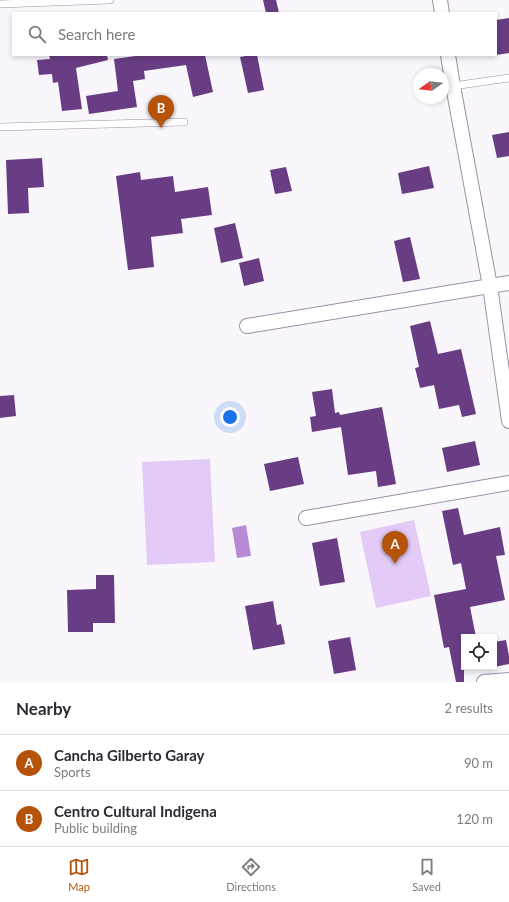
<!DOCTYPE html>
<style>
:root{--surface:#fff;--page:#f2f2f3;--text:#2b2b33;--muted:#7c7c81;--line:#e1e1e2;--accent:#b45309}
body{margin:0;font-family:Lato,sans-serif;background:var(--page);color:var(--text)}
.controls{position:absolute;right:12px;bottom:12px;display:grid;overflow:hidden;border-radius:0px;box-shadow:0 2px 6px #0003}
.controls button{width:36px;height:36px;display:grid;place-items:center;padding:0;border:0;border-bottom:1px solid var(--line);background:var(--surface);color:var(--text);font:20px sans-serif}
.compass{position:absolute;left:413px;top:68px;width:36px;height:36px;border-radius:50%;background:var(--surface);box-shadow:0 2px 6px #0003;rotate:256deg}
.you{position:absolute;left:230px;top:417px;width:14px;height:14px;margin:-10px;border:3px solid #fff;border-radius:50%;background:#1a73e8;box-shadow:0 0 0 6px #1a73e833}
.badge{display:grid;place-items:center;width:26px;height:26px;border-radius:50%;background:var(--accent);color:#fff;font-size:13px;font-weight:700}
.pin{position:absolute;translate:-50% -33px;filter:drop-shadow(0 1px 2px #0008)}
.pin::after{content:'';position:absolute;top:21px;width:14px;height:12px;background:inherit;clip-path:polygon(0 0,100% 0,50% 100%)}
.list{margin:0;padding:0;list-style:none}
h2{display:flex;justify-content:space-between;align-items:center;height:52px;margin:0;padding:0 16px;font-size:17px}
h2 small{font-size:13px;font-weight:400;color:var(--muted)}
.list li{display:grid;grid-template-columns:26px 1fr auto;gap:12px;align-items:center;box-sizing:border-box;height:56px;padding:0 16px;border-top:1px solid var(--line)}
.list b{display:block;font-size:15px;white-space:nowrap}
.list p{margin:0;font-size:13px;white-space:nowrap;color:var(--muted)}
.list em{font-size:13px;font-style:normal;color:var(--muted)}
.icon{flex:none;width:22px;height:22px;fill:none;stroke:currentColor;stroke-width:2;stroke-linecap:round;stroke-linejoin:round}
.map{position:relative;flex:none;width:509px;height:682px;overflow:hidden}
.search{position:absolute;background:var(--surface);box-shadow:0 2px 6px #0003;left:12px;right:12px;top:12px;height:44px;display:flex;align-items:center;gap:10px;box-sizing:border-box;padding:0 14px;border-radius:0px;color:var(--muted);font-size:15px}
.sheet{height:164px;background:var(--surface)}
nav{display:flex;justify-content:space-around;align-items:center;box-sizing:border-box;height:56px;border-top:1px solid var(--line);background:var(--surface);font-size:11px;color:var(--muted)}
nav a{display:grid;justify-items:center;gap:2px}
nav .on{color:var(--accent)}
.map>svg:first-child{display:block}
.green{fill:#e4caf6}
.water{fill:#b78ad6}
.building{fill:#683d83}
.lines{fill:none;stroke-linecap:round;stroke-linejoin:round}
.lane-casing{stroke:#9c91a5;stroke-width:8}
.street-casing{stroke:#9c91a5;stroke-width:16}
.lane{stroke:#fff;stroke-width:7}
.street{stroke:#fff;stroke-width:14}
</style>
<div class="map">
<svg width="509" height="682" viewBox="0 0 509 682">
<rect width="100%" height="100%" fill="#faf7fc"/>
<g class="green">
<path d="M 210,459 L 215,562 L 147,565 L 142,462 Z"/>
<path d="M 414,520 L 431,596 L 376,608 L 360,532 Z"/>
</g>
<path class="water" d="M 246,525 L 251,556 L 237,558 L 232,528 Z"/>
<g class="building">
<path d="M 263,0 L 276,0 L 279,13 L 266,13 Z"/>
<path d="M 509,18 L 509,53 L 496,55 L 496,20 Z"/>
<path d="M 49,55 L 107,55 L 108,60 L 76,68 L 82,109 L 62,111 L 58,82 L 53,83 L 52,74 L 39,75 L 37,60 L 50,59 Z"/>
<path d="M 143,55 L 205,55 L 213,92 L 193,97 L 186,65 L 144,71 L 145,79 L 133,81 L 137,107 L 89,114 L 86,96 L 118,91 L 114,59 Z"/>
<path d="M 251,55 L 257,55 L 264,90 L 248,93 L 240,57 Z"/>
<path d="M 509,132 L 509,156 L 497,158 L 492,135 Z"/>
<path d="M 42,158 L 44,187 L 28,188 L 29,213 L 8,214 L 6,160 Z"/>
<path d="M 429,166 L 434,188 L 402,194 L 398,173 Z"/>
<path d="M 286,167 L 292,191 L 275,194 L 270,170 Z"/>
<path d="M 140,172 L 141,180 L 173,176 L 175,192 L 208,187 L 212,215 L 181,219 L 183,233 L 151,237 L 154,267 L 128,270 L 116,176 Z"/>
<path d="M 235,223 L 243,258 L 221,263 L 214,228 Z"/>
<path d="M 410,237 L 420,279 L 403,282 L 394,241 Z"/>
<path d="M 259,258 L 264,281 L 244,286 L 239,263 Z"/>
<path d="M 430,321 L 438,354 L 461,349 L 476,414 L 462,417 L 459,405 L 439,409 L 434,385 L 420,388 L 415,368 L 419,367 L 410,326 Z"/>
<path d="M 332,389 L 335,413 L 339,412 L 340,415 L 382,407 L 396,484 L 378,487 L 376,471 L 348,475 L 341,427 L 312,432 L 310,417 L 316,416 L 312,392 Z"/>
<path d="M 14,395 L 16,416 L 0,418 L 0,396 Z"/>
<path d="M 475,441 L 480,465 L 447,472 L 442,448 Z"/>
<path d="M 298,457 L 304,484 L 270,491 L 264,464 Z"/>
<path d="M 458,508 L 464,535 L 500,527 L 505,555 L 496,556 L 505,600 L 470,607 L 476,637 L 464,637 L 464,682 L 456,682 L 449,647 L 444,648 L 434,595 L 466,589 L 461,563 L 453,565 L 442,511 Z"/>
<path d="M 337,538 L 345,582 L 320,586 L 312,543 Z"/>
<path d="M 96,575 L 114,575 L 115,623 L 93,623 L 93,632 L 68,632 L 67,590 L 96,589 Z"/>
<path d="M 273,601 L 277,625 L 281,624 L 285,644 L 253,650 L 245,606 Z"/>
<path d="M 350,637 L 356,670 L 334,674 L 328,641 Z"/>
<path d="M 506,640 L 509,656 L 509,664 L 494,667 L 494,642 Z"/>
</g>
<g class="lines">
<g class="lane-casing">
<g id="lane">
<path d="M 0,4 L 110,0"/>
<path d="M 453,86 L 509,78"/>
<path d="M 0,127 L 184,122"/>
</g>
</g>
<g class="street-casing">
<g id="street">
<path d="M 440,0 L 442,13"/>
<path d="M 448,55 L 453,86 L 490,286 L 509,421"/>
<path d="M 247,326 L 509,283"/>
<path d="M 306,518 L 509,483"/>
<path d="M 484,682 L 509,680"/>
</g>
</g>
<use href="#lane" class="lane"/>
<use href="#street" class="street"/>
</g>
</svg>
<div class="controls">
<button><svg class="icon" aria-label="locate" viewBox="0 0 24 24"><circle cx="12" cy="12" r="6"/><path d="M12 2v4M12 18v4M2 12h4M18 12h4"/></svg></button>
</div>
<svg class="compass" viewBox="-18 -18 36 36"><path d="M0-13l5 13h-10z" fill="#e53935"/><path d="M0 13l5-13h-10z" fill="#7c7c81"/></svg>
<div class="you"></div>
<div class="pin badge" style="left:395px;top:564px">A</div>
<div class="pin badge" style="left:161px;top:128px">B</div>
<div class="search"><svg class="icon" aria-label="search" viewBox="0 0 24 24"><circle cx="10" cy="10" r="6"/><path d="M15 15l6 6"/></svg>Search here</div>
</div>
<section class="sheet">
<h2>Nearby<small>2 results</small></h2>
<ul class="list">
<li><span class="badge">A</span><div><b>Cancha Gilberto Garay</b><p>Sports</p></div><em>90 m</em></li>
<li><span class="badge">B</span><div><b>Centro Cultural Indigena</b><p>Public building</p></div><em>120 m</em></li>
</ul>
</section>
<nav>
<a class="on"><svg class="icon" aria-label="map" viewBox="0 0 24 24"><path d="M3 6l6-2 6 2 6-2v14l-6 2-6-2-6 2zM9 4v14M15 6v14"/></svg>Map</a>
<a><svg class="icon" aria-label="directions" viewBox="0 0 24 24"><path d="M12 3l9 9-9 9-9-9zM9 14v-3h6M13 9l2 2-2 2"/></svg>Directions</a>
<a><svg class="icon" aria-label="saved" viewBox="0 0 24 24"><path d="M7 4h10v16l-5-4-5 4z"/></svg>Saved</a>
</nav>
